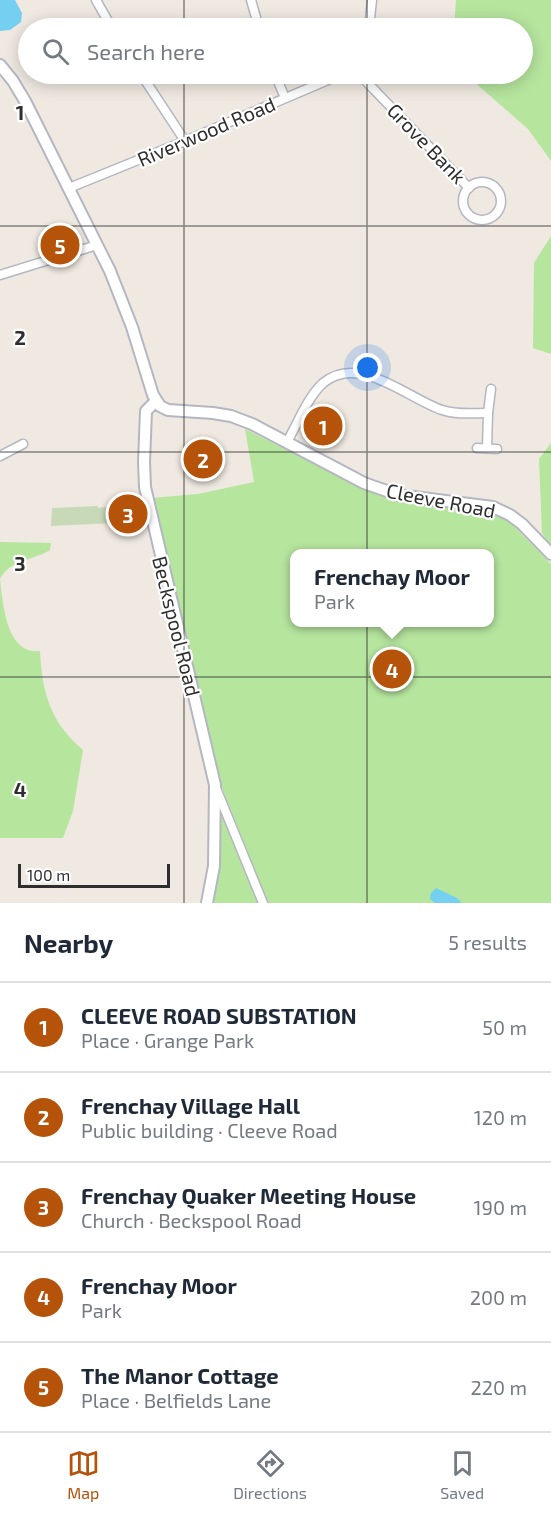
<!DOCTYPE html>
<meta charset="utf-8">
<style>
:root{--surface:#fff;--page:#f6f6f7;--text:#1f2937;--muted:#747a83;--line:#e0e1e3;--accent:#b45309}
body{margin:0;font-family:"Exo 2",sans-serif;background:var(--page);color:var(--text)}
.scale{position:absolute;left:18px;bottom:15px;width:152px;box-sizing:border-box;padding-left:6px;border:3px solid #2e2e2e;border-top:0;font-size:16px;line-height:21px;white-space:nowrap;color:#2e2e2e;-webkit-text-stroke:4px #fff;paint-order:stroke}
.you{position:absolute;left:368px;top:368px;width:21px;height:21px;margin:-15px;border:4px solid #fff;border-radius:50%;background:#1a73e8;box-shadow:0 0 0 9px #1a73e833}
.badge{display:grid;place-items:center;width:39px;height:39px;border-radius:50%;background:var(--accent);color:#fff;font-size:20px;font-weight:700}
.pin{position:absolute;translate:-50% -50%;border:3px solid #fff;box-shadow:0 2px 6px #0006}
.popup{position:absolute;left:290px;top:549px;width:204px;height:78px;box-sizing:border-box;display:grid;place-content:center;border-radius:12px;background:var(--surface);filter:drop-shadow(0 2px 4px #0005);font-size:20px;white-space:nowrap;color:var(--muted)}
.popup b{font-size:22px;color:var(--text)}
.popup::after{content:'';position:absolute;left:50%;top:100%;margin-left:-12px;border:12px solid transparent;border-top-color:var(--surface)}
.list{margin:0;padding:0;list-style:none}
h2{display:flex;justify-content:space-between;align-items:center;height:78px;margin:0;padding:0 24px;font-size:26px}
h2 small{font-size:20px;font-weight:400;color:var(--muted)}
.list li{display:grid;grid-template-columns:39px 1fr auto;gap:18px;align-items:center;box-sizing:border-box;height:90px;padding:0 24px;border-top:2px solid var(--line)}
.list b{display:block;font-size:22px;white-space:nowrap}
.list p{margin:0;font-size:20px;white-space:nowrap;color:var(--muted)}
.list em{font-size:20px;font-style:normal;color:var(--muted)}
.icon{flex:none;width:33px;height:33px;fill:none;stroke:currentColor;stroke-width:2;stroke-linecap:round;stroke-linejoin:round}
.map{position:relative;flex:none;width:551px;height:903px;overflow:hidden}
.search{position:absolute;background:var(--surface);box-shadow:0 3px 15px #0003;left:18px;right:18px;top:18px;height:66px;display:flex;align-items:center;gap:15px;box-sizing:border-box;padding:0 21px;border-radius:33px;color:var(--muted);font-size:22px}
.sheet{height:528px;background:var(--surface)}
nav{display:flex;justify-content:space-around;align-items:center;box-sizing:border-box;height:84px;border-top:2px solid var(--line);background:var(--surface);font-size:16px;color:var(--muted)}
nav a{display:grid;justify-items:center;gap:3px}
nav .on{color:var(--accent)}
.map>svg:first-child{display:block}
.green{fill:#b6e59e;fill-rule:evenodd}
.cemetery{fill:#c8d9b8}
.water{fill:#75cff0}
.lines{fill:none;stroke-linecap:round;stroke-linejoin:round}
.minor-casing{stroke:#b4b7c1;stroke-width:11}
.tertiary-casing{stroke:#b4b7c1;stroke-width:14}
.minor{stroke:#fff;stroke-width:8}
.tertiary{stroke:#fff;stroke-width:10}
.grid{fill:none;stroke:#2e2e2e;stroke-width:1.5;stroke-opacity:0.55}
.labels{text-anchor:middle;dominant-baseline:central;stroke-width:4.5;stroke-linejoin:round;paint-order:stroke}
.street-label{font-size:20px;fill:#2e2e2e;stroke:#fff}
.grid-label{font-size:20px;text-anchor:middle;font-weight:bold;fill:#2e2e2e;stroke:#fff;stroke-width:4.5;stroke-linejoin:round;paint-order:stroke}
</style>
<div class="map">
<svg width="551" height="903" viewBox="0 0 551 903">
<rect width="100%" height="100%" fill="#efe9e1"/>
<g class="green">
<path d="M 456,0 L 551,0 L 551,161 L 528,129 L 465,74 L 522,74 L 522,28 L 454,28 Z"/>
<path d="M 551,236 L 551,354 L 533,348 L 534,263 Z"/>
<path d="M 245,429 L 358,486 L 359,484 C 400,505 450,506 495,511 L 504,516 L 551,564 L 551,903 L 268,903 L 218,778 L 152,498 L 198,494 L 254,482 ZM 294,554 L 490,554 L 490,622 L 294,622 Z"/>
<path d="M 551,443 L 551,546 L 542,533 L 539,459 Z"/>
<path d="M 0,542 L 51,543 L 50,550 C 35,560 9,560 0,579 C 3,603 6,655 40,651 C 42,692 50,722 83,750 L 73,811 L 63,838 L 0,838 Z"/>
<path d="M 224,816 L 259,903 L 212,903 L 220,867 L 220,818 Z"/>
</g>
<path class="cemetery" d="M 98,506 L 98,508 L 112,506 L 114,523 L 51,526 L 52,508 Z"/>
<g class="water">
<path d="M 0,0 L 15,0 L 22,13 L 21,22 L 10,30 L 0,31 Z"/>
<path d="M 436,888 L 457,898 L 462,903 L 435,903 L 430,899 L 431,893 Z"/>
</g>
<g class="lines">
<g class="minor-casing">
<g id="minor">
<path d="M 96,0 L 112,28"/>
<path d="M 251,0 L 259,28"/>
<path d="M 369,28 L 372,0"/>
<path d="M 141,74 L 185,141"/>
<path d="M 275,74 L 285,98"/>
<path d="M 359,74 L 469,188"/>
<circle cx="482" cy="201" r="19"/>
<path d="M 69,188 L 185,141 L 342,74"/>
<path d="M 0,275 L 97,245"/>
<path d="M 287,442 C 298,423 307,398 323,383 C 359,353 407,398 442,410 C 456,415 472,413 488,413"/>
<path d="M 477,448 L 497,449"/>
<path d="M 487,448 L 488,413 L 491,389"/>
<path d="M 0,456 L 23,444"/>
<path d="M 216,788 L 263,903"/>
</g>
</g>
<g class="tertiary-casing">
<g id="tertiary">
<path d="M 0,65 L 13,81 L 25,101 L 110,271 L 132,327 L 153,395 L 160,406 L 168,410 L 213,413 L 231,416 L 252,424 L 364,483 L 398,495 L 493,507 L 510,515 L 522,524 L 551,554"/>
<path d="M 156,401 L 146,411 L 144,462 L 145,487 L 215,785 L 214,866 L 207,903"/>
</g>
</g>
<use href="#minor" class="minor"/>
<use href="#tertiary" class="tertiary"/>
</g>
<path class="grid" d="M 184,0 L 184,28M 367,0 L 367,28M 184,74 L 184,903M 367,74 L 367,903M 0,226 L 551,226M 0,452 L 551,452M 0,677 L 551,677"/>
<g class="labels">
<g class="street-label">
<text transform="translate(206 131) rotate(-23)">Riverwood Road</text>
<text transform="translate(427 143) rotate(46)">Grove Bank</text>
<text transform="translate(441 500) rotate(11)">Cleeve Road</text>
<text transform="translate(177 626) rotate(76)">Beckspool Road</text>
</g>
</g>
<g class="grid-label">
<text x="20" y="120">1</text>
<text x="20" y="345">2</text>
<text x="20" y="571">3</text>
<text x="20" y="797">4</text>
</g>
</svg>
<div class="scale">100 m</div>
<div class="you"></div>
<div class="pin badge" style="left:323px;top:426px">1</div>
<div class="pin badge" style="left:203px;top:459px">2</div>
<div class="pin badge" style="left:128px;top:514px">3</div>
<div class="pin badge" style="left:392px;top:669px">4</div>
<div class="popup"><b>Frenchay Moor</b>Park</div>
<div class="pin badge" style="left:60px;top:245px">5</div>
<div class="search"><svg class="icon" aria-label="search" viewBox="0 0 24 24"><circle cx="10" cy="10" r="6"/><path d="M15 15l6 6"/></svg>Search here</div>
</div>
<section class="sheet">
<h2>Nearby<small>5 results</small></h2>
<ul class="list">
<li><span class="badge">1</span><div><b>CLEEVE ROAD SUBSTATION</b><p>Place · Grange Park</p></div><em>50 m</em></li>
<li><span class="badge">2</span><div><b>Frenchay Village Hall</b><p>Public building · Cleeve Road</p></div><em>120 m</em></li>
<li><span class="badge">3</span><div><b>Frenchay Quaker Meeting House</b><p>Church · Beckspool Road</p></div><em>190 m</em></li>
<li><span class="badge">4</span><div><b>Frenchay Moor</b><p>Park</p></div><em>200 m</em></li>
<li><span class="badge">5</span><div><b>The Manor Cottage</b><p>Place · Belfields Lane</p></div><em>220 m</em></li>
</ul>
</section>
<nav>
<a class="on"><svg class="icon" aria-label="map" viewBox="0 0 24 24"><path d="M3 6l6-2 6 2 6-2v14l-6 2-6-2-6 2zM9 4v14M15 6v14"/></svg>Map</a>
<a><svg class="icon" aria-label="directions" viewBox="0 0 24 24"><path d="M12 3l9 9-9 9-9-9zM9 14v-3h6M13 9l2 2-2 2"/></svg>Directions</a>
<a><svg class="icon" aria-label="saved" viewBox="0 0 24 24"><path d="M7 4h10v16l-5-4-5 4z"/></svg>Saved</a>
</nav>
